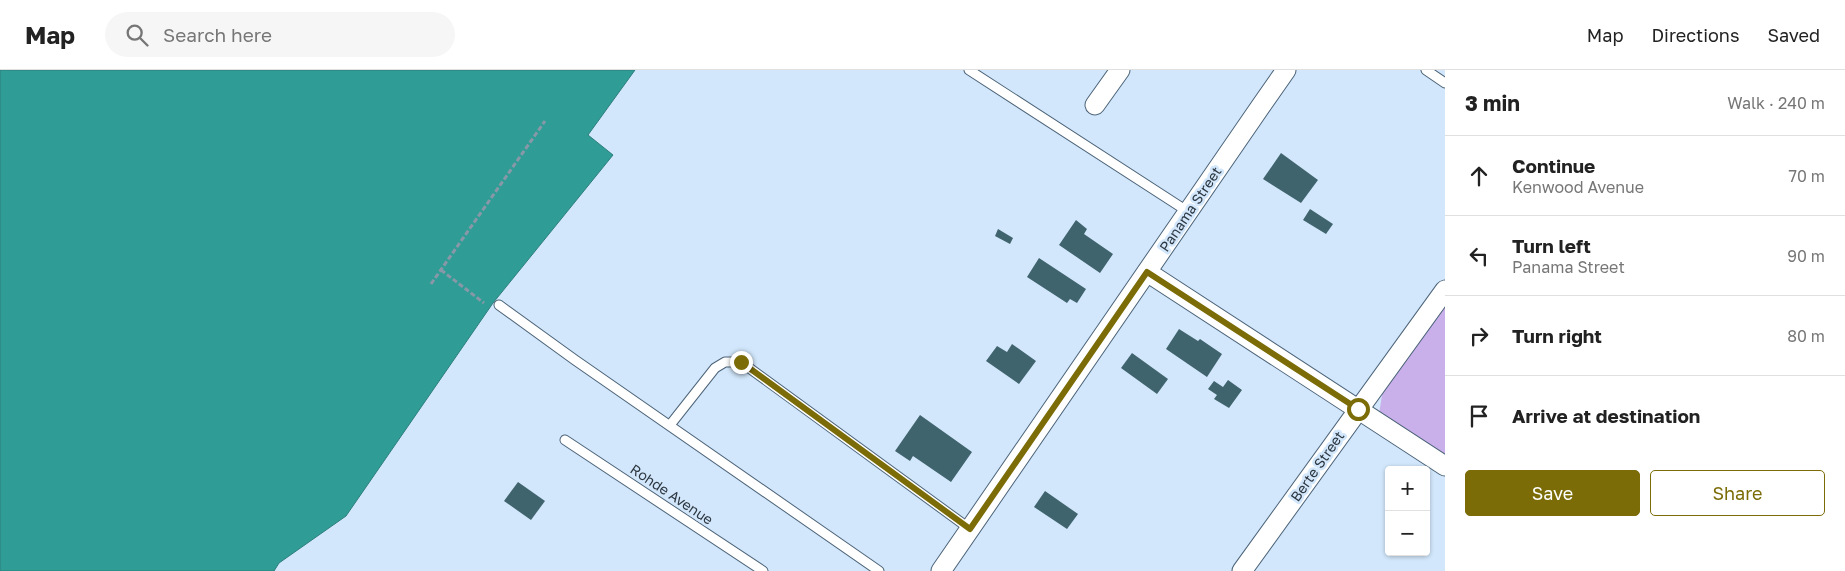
<!DOCTYPE html>
<meta charset="utf-8">
<style>
:root{--surface:#fff;--page:#f6f6f6;--text:#222;--muted:#767676;--line:#e0e0e0;--accent:#7b6c07}
body{margin:0;font-family:"Golos Text",sans-serif;background:var(--page);color:var(--text)}
.controls{position:absolute;right:15px;bottom:15px;display:grid;overflow:hidden;border-radius:5px;box-shadow:0 1px 4px #0004}
.controls button{width:45px;height:45px;display:grid;place-items:center;padding:0;border:0;border-bottom:1px solid var(--line);background:var(--surface);color:var(--text);font:25px sans-serif}
.stop{position:absolute;width:15px;height:15px;margin:-11px;border:4px solid #7b6c07;border-radius:50%;background:#fff}
.stop.end{background:#7b6c07;border-color:#fff;box-shadow:0 1px 5px #0008}
.list{margin:0;padding:0;list-style:none}
h2{display:flex;justify-content:space-between;align-items:center;height:65px;margin:0;padding:0 20px;font-size:21px}
h2 small{font-size:16px;font-weight:400;color:var(--muted)}
.list li{display:grid;grid-template-columns:32px 1fr auto;gap:15px;align-items:center;box-sizing:border-box;height:80px;padding:0 20px;border-top:1px solid var(--line)}
.list b{display:block;font-size:19px;white-space:nowrap}
.list p{margin:0;font-size:16px;white-space:nowrap;color:var(--muted)}
.list em{font-size:16px;font-style:normal;color:var(--muted)}
.actions{display:flex;gap:10px;padding:15px 20px}
.actions a{flex:1;padding:11px 0;border:1px solid var(--accent);border-radius:5px;text-align:center;font-size:18px;color:var(--accent)}
.actions .main{background:var(--accent);color:#fff}
.icon{flex:none;width:28px;height:28px;fill:none;stroke:currentColor;stroke-width:2;stroke-linecap:round;stroke-linejoin:round}
.map{position:relative;flex:none;width:1445px;height:501px;overflow:hidden}
header{display:flex;align-items:center;gap:30px;box-sizing:border-box;height:70px;padding:0 25px;background:var(--surface);border-bottom:1px solid var(--line)}
header strong{font-size:24px}
nav{display:flex;gap:28px;margin-inline-start:auto;font-size:18px}
.search{width:350px;height:45px;background:var(--page);display:flex;align-items:center;gap:12px;box-sizing:border-box;padding:0 18px;border-radius:28px;color:var(--muted);font-size:19px}
main{display:flex}
aside{flex:1;background:var(--surface)}
.map>svg:first-child{display:block}
.green{fill:#c9b0eb}
.water{fill:#2f9d95;stroke:#2e7e7c}
.building{fill:#40646e}
.lines{fill:none;stroke-linecap:round;stroke-linejoin:round}
.lane-casing{stroke:#4d6479;stroke-width:11}
.street-casing{stroke:#4d6479;stroke-width:21}
.path{stroke:#8898a8;stroke-width:3;stroke-dasharray:5 2.5;stroke-linecap:butt}
.lane{stroke:#fff;stroke-width:9}
.street{stroke:#fff;stroke-width:19}
.route{stroke:#7b6c07;stroke-width:6}
.labels{text-anchor:middle;dominant-baseline:central;stroke-width:5;stroke-linejoin:round;paint-order:stroke}
.street-label{font-size:14px;fill:#2d3741;stroke:#d2e7fb}
</style>
<header>
<strong>Map</strong>
<div class="search"><svg class="icon" aria-label="search" viewBox="0 0 24 24"><circle cx="10" cy="10" r="6"/><path d="M15 15l6 6"/></svg>Search here</div>
<nav><a>Map</a><a>Directions</a><a>Saved</a></nav>
</header>
<main>
<div class="map">
<svg width="1445" height="501" viewBox="0 0 1445 501">
<rect width="100%" height="100%" fill="#d2e7fb"/>
<path class="green" d="M 1445,235 L 1445,386 L 1379,344 L 1383,319 Z"/>
<path class="water" d="M 0,0 L 635,0 L 588,65 L 613,85 L 493,233 L 346,446 L 279,493 L 274,501 L 0,501 Z"/>
<g class="building">
<path d="M 1281,83 L 1318,110 L 1301,133 L 1263,109 Z"/>
<path d="M 1310,139 L 1333,154 L 1326,164 L 1303,150 Z"/>
<path d="M 1076,150 L 1087,159 L 1084,164 L 1113,184 L 1100,203 L 1059,175 Z"/>
<path d="M 998,159 L 1013,168 L 1010,174 L 995,166 Z"/>
<path d="M 1039,188 L 1086,219 L 1077,233 L 1070,229 L 1067,233 L 1027,207 Z"/>
<path d="M 1179,259 L 1198,271 L 1200,269 L 1222,284 L 1207,307 L 1166,279 Z"/>
<path d="M 1012,274 L 1036,291 L 1019,314 L 986,291 L 997,276 L 1007,282 Z"/>
<path d="M 1132,283 L 1168,309 L 1157,324 L 1121,298 Z"/>
<path d="M 1228,310 L 1242,320 L 1229,338 L 1214,329 L 1217,325 L 1208,319 L 1214,311 L 1223,317 Z"/>
<path d="M 920,345 L 972,382 L 951,412 L 913,386 L 910,391 L 895,381 Z"/>
<path d="M 518,412 L 545,431 L 531,450 L 504,431 Z"/>
<path d="M 1045,421 L 1078,444 L 1067,459 L 1034,437 Z"/>
</g>
<g class="lines">
<g class="lane-casing">
<g id="lane">
<path d="M 969,0 L 1187,141"/>
<path d="M 1426,0 L 1445,13"/>
<path d="M 499,235 L 575,290 L 879,501"/>
<path d="M 670,355 L 715,298 L 725,292 L 741,292 L 970,459"/>
<path d="M 565,370 L 763,501"/>
</g>
</g>
<g class="street-casing">
<g id="street">
<path d="M 1095,35 L 1120,0"/>
<path d="M 1147,202 L 1445,396"/>
<path d="M 941,501 C 1057,334 1170,166 1286,0"/>
<path d="M 1242,501 L 1445,220"/>
</g>
</g>
<g class="path">
<path d="M 441,200 L 484,233"/>
<path d="M 431,214 L 545,51"/>
</g>
<use href="#lane" class="lane"/>
<use href="#street" class="street"/>
</g>
<g class="lines">
<path class="route" d="M 741,292 L 970,459 L 1147,202 L 1358,339"/>
</g>
<g class="labels">
<g class="street-label">
<text transform="translate(1190 139) rotate(-56)">Panama Street</text>
<text transform="translate(1317 396) rotate(-55)">Berte Street</text>
<text transform="translate(672 424) rotate(34)">Rohde Avenue</text>
</g>
</g>
</svg>
<div class="controls">
<button>+</button>
<button>−</button>
</div>
<div class="stop" style="left:1358px;top:339px"></div>
<div class="stop end" style="left:741px;top:292px"></div>
</div>
<aside>
<h2>3 min<small>Walk · 240 m</small></h2>
<ul class="list">
<li><svg class="icon" aria-label="ahead" viewBox="0 0 24 24"><path d="M12 20V5M6 11l6-6 6 6"/></svg><div><b>Continue</b><p>Kenwood Avenue</p></div><em>70 m</em></li>
<li><svg class="icon" aria-label="left" viewBox="0 0 24 24"><path d="M17 20v-9H6M10 6l-5 5 5 5"/></svg><div><b>Turn left</b><p>Panama Street</p></div><em>90 m</em></li>
<li><svg class="icon" aria-label="right" viewBox="0 0 24 24"><path d="M7 20v-9h11M14 6l5 5-5 5"/></svg><div><b>Turn right</b></div><em>80 m</em></li>
<li><svg class="icon" aria-label="arrive" viewBox="0 0 24 24"><path d="M6 21V4h12l-3 4 3 4H6"/></svg><div><b>Arrive at destination</b></div></li>
</ul>
<div class="actions"><a class="main">Save</a><a>Share</a></div>
</aside>
</main>
